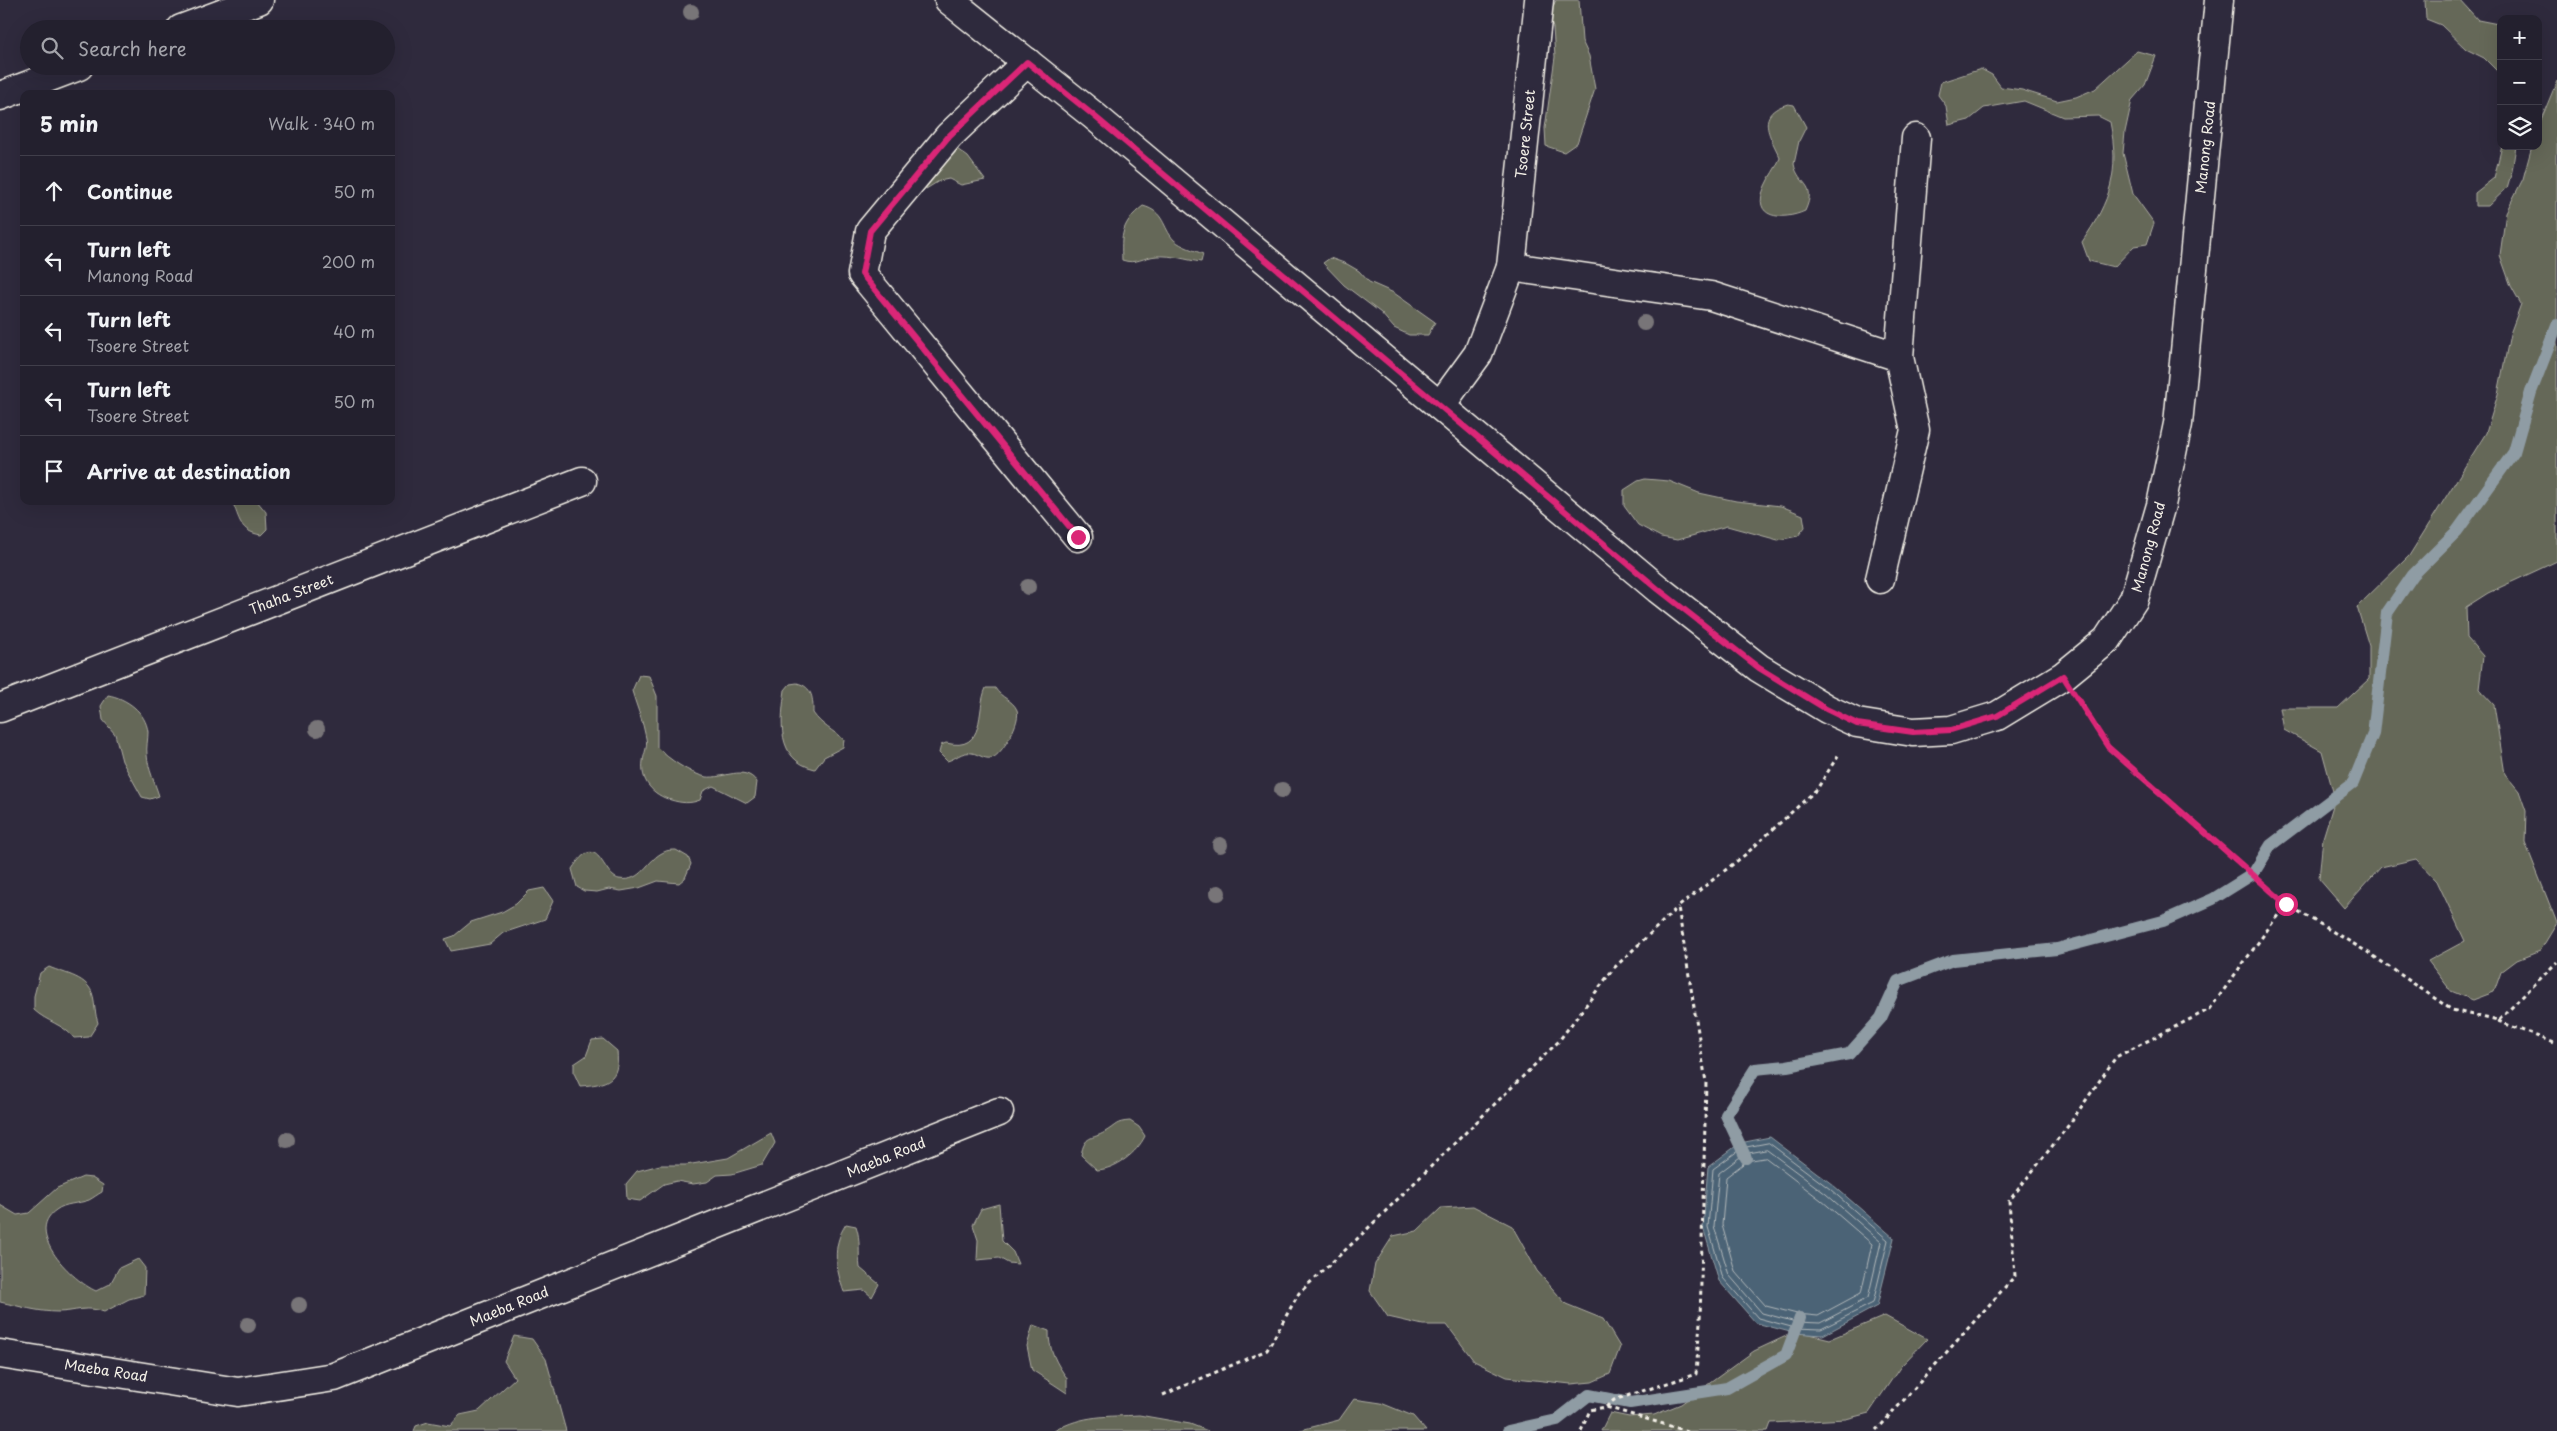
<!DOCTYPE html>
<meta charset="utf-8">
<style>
:root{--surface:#23202e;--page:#2b2836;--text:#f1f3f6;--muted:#a3a3aa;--line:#403e4a}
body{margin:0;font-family:"Playpen Sans",sans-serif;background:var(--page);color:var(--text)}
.controls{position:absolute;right:15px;top:15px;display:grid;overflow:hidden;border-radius:10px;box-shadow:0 5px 20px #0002}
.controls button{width:45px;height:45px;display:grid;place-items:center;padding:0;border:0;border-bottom:1px solid var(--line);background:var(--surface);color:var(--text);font:25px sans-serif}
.stop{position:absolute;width:15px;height:15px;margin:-11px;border:4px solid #db2777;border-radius:50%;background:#fff}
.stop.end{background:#db2777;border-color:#fff;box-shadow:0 1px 5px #0008}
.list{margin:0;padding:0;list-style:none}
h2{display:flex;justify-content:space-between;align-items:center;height:65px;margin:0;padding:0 20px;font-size:21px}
h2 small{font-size:16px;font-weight:400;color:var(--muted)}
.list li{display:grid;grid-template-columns:32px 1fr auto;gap:15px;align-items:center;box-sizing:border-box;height:70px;padding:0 20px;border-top:1px solid var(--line)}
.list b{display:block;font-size:19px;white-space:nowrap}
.list p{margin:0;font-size:16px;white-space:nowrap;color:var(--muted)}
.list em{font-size:16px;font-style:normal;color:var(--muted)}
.icon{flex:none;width:28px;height:28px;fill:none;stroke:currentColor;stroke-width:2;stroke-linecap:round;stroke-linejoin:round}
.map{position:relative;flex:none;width:2557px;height:1431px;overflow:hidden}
.search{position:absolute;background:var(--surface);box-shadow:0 5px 20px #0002;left:20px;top:20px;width:375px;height:55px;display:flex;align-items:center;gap:12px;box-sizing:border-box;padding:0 18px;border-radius:28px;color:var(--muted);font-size:19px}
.panel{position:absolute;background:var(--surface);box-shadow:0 5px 20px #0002;left:20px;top:90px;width:375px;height:415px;border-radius:10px}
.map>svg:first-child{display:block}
.green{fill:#656759;stroke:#acaca0}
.water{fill:#4c6376;stroke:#8f9ca4}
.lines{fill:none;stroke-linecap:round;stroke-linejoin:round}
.shore{stroke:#b1b8ba;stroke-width:1}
.stream{stroke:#8f9ca4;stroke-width:12}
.minor-casing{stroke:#f4f1e8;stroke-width:31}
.path{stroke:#f4f1e8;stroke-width:3;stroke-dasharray:4 4;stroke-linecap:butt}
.minor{stroke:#2f2a3d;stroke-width:28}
.tree{fill:#787578}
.route{stroke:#db2777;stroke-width:6}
.labels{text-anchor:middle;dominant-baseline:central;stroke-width:5;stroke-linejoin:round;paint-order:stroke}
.street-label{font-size:14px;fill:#f4f1e8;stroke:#2f2a3d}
</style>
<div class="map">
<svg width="2557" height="1431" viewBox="0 0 2557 1431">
<rect width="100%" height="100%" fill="#2f2a3d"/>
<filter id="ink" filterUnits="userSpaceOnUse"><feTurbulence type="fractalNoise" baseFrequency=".02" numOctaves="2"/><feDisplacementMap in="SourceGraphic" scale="10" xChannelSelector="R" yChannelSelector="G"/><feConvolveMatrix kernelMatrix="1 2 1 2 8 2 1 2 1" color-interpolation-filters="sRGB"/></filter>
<g filter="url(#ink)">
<g class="green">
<path d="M 1556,0 L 1579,0 L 1582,41 L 1589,56 L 1595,89 L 1577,143 L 1564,152 L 1546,146 L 1545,128 L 1555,57 L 1553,28 L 1549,15 Z"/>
<path d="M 2425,0 L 2460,0 L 2478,20 L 2498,24 L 2501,27 L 2501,75 L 2484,58 L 2466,49 L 2441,25 L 2426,19 Z"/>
<path d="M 2137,51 L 2156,56 L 2145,85 L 2132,100 L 2125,132 L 2123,153 L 2133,194 L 2154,223 L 2147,244 L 2134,246 L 2114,267 L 2089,261 L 2082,242 C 2111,200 2120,172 2110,122 L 2098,116 L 2063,117 L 2024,101 L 1984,108 L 1969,120 L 1949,125 L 1946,106 L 1938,95 L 1941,82 L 1981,69 L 1992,75 L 2001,87 L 2022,90 L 2057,101 L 2076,97 L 2095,89 Z"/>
<path d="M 2557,81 L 2557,561 L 2488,593 L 2466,607 L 2467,638 L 2483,656 L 2479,689 L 2494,705 L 2505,774 L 2519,791 L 2526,811 L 2525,842 L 2557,923 L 2540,951 L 2517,960 L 2501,972 L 2494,992 L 2473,1000 L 2451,991 L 2428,961 L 2465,941 L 2437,881 L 2416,859 L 2381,867 L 2344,908 L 2319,879 L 2323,838 L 2335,799 L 2322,751 L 2284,730 L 2280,708 L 2338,708 L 2369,679 L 2369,646 L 2357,607 L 2409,556 L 2486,433 L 2498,394 L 2510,334 L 2521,304 L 2511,286 L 2500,255 L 2506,212 L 2523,179 L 2532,146 L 2538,146 L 2538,127 Z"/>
<path d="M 1788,104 L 1794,105 L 1806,127 L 1799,141 L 1794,164 C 1798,186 1818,182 1805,211 C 1783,221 1750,219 1765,186 C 1769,176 1776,169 1780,158 C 1771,137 1753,114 1788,104 Z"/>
<path d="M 2502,146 L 2516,146 L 2512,171 L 2507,188 L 2488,206 L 2475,206 L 2475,193 L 2494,178 Z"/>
<path d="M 957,149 L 968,157 L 985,180 L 961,185 L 949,179 L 939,181 L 926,189 L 924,168 L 939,153 Z"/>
<path d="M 1143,206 C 1165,212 1162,227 1174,240 C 1182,247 1194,250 1203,254 L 1201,262 C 1186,260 1173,255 1157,256 C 1143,257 1136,265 1122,260 C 1121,235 1121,223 1143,206 Z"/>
<path d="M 1330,258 L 1347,264 L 1359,271 L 1369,282 L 1394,293 L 1435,322 L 1428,335 L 1409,335 L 1394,328 L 1381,313 L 1344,285 L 1323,263 Z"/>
<path d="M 1645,479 L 1669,481 L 1699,493 L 1736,501 L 1781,506 L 1803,515 L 1805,527 L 1798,536 L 1778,540 L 1727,526 L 1677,540 L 1661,537 L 1638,525 L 1624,506 L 1624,490 L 1638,481 Z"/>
<path d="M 232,501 L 257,501 L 266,512 L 267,529 L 261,535 C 239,531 240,519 232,501 Z"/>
<path d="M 639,675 L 649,676 L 657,696 L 657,747 C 668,759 691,774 706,777 C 724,779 744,764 757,782 L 755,797 L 747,803 L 713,786 L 703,791 L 700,800 C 690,804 681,803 671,800 C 653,795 640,781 643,761 C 644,753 648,747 646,738 C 643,721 637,708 632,691 Z"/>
<path d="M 797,683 C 813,687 813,699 813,713 C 822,726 833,730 844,740 L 843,747 L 824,757 L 815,769 C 775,760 781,720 785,690 L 790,684 Z"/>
<path d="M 986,688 L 995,688 C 1001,698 1013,700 1017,710 C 1021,721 1004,751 994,757 C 986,761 979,754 972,753 C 961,751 956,759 947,761 L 939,753 L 941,745 L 946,743 C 987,753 976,709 986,688 Z"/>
<path d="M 108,695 C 126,698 146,712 148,732 C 148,740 146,747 147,755 C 148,769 155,783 159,796 L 150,799 L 142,797 L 122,761 L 115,734 L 103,720 L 101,706 Z"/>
<path d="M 676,850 L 688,857 L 691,864 L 685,878 L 679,883 L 658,881 L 639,888 L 621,891 L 609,889 L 597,892 L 584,891 L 577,887 L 572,869 C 599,828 601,875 619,879 C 642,883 647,859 664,852 C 667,850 672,850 676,850 Z"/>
<path d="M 544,888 L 553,901 L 545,919 L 503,933 L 490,944 L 451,951 L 445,939 L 454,936 L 471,922 L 502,912 L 516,904 L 529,891 Z"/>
<path d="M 49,967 C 65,974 89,977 93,996 C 95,1006 95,1014 98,1023 L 89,1037 L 74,1038 C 63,1024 47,1022 34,1010 L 34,996 L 40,973 Z"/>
<path d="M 603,1039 L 617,1051 C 620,1081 607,1084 580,1086 L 574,1073 L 574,1064 L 586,1056 L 592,1040 Z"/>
<path d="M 1130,1121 L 1139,1127 L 1145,1136 C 1137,1153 1116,1169 1097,1170 L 1081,1155 C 1085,1134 1092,1140 1105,1132 C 1117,1125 1115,1122 1130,1121 Z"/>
<path d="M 771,1133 L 775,1143 L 762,1165 L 732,1174 L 717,1175 L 707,1182 L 693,1184 L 677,1181 L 664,1184 L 640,1201 L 627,1199 L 626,1184 L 637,1171 L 660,1165 L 686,1165 L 728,1158 Z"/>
<path d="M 83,1177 L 92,1178 L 103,1185 L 102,1192 C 98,1194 93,1198 89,1200 C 78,1204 65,1203 56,1210 C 23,1233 73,1281 96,1291 L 110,1284 L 119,1268 L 138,1259 L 145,1268 L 144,1295 L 129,1299 L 104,1312 C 87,1305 75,1312 58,1312 C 38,1312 19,1306 0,1302 L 0,1205 L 17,1215 L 29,1213 L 57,1188 Z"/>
<path d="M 999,1204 L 1002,1241 L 1013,1252 L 1018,1264 L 1008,1263 L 999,1258 L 977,1260 L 978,1240 L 973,1225 L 981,1209 Z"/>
<path d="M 1473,1206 L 1512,1226 L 1537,1271 L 1566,1304 L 1603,1319 L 1620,1347 L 1610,1374 L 1592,1382 L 1571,1384 L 1507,1377 L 1474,1361 L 1447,1325 L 1423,1325 L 1388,1317 L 1370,1291 L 1375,1264 L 1393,1236 L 1417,1231 L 1441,1208 Z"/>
<path d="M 846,1224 L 856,1226 C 861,1240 858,1253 860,1268 L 879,1284 L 872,1297 L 864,1290 L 844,1292 C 836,1269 831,1247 846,1224 Z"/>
<path d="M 1885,1316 L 1927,1339 L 1901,1366 L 1869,1413 L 1846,1419 L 1771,1423 L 1768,1431 L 1601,1431 L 1610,1413 L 1629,1417 L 1654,1415 L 1681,1404 L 1754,1351 L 1797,1331 L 1830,1339 Z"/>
<path d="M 1033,1325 L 1049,1331 C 1048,1348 1057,1365 1067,1378 L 1067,1393 L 1032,1370 L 1027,1346 Z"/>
<path d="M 514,1336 L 532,1339 L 546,1359 L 566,1431 L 414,1431 L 416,1426 L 428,1422 L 450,1426 L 460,1415 L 479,1411 L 515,1378 L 504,1361 Z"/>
<path d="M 1354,1399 L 1381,1403 L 1413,1416 L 1426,1431 L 1297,1431 L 1339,1420 Z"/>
<path d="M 1139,1415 L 1190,1424 L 1208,1431 L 1054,1431 C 1084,1414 1107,1417 1139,1415 Z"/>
</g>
<path class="water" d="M 1770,1137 L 1833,1185 L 1894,1238 L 1877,1306 L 1823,1335 L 1794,1333 L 1756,1323 L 1719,1281 L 1703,1227 L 1708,1167 L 1740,1143 Z"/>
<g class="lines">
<g class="shore">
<path d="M 1769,1143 L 1830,1189 L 1888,1240 L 1873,1303 L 1821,1329 L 1795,1328 L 1758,1318 L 1723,1278 L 1708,1227 L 1713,1169 L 1742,1148 Z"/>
<path d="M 1767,1150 L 1826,1194 L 1881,1242 L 1868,1298 L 1820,1323 L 1796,1322 L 1762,1313 L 1729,1275 L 1714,1226 L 1719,1173 L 1744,1154 Z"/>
<path d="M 1766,1158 L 1821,1200 L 1872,1244 L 1861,1293 L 1818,1316 L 1797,1314 L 1766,1306 L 1735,1271 L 1722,1225 L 1726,1177 L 1747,1161 Z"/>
</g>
<g class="stream">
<path d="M 1746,1158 L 1726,1115 L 1755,1069 L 1787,1066 L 1849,1054 L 1881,1018 L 1898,981 L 1953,960 L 2057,949 L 2163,921 L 2213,899 L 2253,874 L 2271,845 L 2353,783 L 2373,734 L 2387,613 L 2413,575 L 2457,531 L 2514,452 L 2531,392 L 2557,325"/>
<path d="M 1508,1431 L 1557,1420 L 1589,1395 L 1630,1403 L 1727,1388 L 1786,1355 L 1800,1318"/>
</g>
<g class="minor-casing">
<g id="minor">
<path d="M 949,0 L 1093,115 L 1658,589 L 1759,668 L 1827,709 L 1857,723 L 1913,732 L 1951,730 L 1997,716 L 2063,676 L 2107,640 L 2134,599 L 2161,505 L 2178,424 L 2219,0"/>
<path d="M 181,29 L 259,0"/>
<path d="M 1027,62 L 949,136 L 870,231 L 862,274 L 1078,537"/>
<path d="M 0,96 L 79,66"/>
<path d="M 1511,267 L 1539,0"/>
<path d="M 1440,406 L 1478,354 L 1511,267 L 1711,296 L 1899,357 L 1916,138"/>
<path d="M 1880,579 L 1915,430 L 1899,357"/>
<path d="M 0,708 L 582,481"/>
<path d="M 0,1354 L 238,1392 L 334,1377 L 999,1112"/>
</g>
</g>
<g class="path">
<path d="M 2082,706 L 2108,747 L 2286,904"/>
<path d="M 2498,1021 L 2557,1044"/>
<path d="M 1163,1395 L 1267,1350 L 1299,1293 L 1356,1240 L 1558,1042 L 1614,968 L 1678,907"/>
<path d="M 1606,1407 L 1614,1400 L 1696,1374 L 1700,1322 L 1706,1082 L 1678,907 L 1746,854 L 1817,789 L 1839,754"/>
<path d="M 1581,1431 L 1590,1410 L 1606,1407 L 1687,1431"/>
<path d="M 1876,1431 L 2015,1276 L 2009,1201 L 2068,1126 L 2116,1057 L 2210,1009 L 2286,904 L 2369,953 L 2452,1010 L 2498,1021 L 2557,962"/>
</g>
<use href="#minor" class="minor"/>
</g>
<g class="tree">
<circle cx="691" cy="12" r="8"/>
<circle cx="1644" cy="323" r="8"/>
<circle cx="1028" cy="587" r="8"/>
<circle cx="317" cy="729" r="8"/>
<circle cx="1282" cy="790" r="8"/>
<circle cx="1220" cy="845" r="8"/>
<circle cx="1218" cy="893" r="8"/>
<circle cx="287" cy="1140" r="8"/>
<circle cx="299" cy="1305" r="8"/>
<circle cx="248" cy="1325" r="8"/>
</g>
</g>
<g class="lines" filter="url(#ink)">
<path class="route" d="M 1078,537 L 862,274 L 870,231 L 949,136 L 1027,62 L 1093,115 L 1658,589 L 1759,668 L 1826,709 L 1857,724 L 1913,732 L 1951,730 L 1997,716 L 2063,676 L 2108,747 L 2286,904"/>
</g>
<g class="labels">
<g class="street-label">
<text transform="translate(1525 134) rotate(-84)">Tsoere Street</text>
<text transform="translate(2205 147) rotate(-84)">Manong Road</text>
<text transform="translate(2148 547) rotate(-75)">Manong Road</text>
<text transform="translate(291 594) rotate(-21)">Thaha Street</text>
<text transform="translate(886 1157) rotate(-22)">Maeba Road</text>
<text transform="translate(509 1306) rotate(-22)">Maeba Road</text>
<text transform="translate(106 1370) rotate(9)">Maeba Road</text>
</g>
</g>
</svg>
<div class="controls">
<button>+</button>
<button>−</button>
<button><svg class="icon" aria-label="layers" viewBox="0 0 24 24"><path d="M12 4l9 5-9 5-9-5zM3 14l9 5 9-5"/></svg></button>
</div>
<div class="stop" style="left:2286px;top:904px"></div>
<div class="stop end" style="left:1078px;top:537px"></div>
<div class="search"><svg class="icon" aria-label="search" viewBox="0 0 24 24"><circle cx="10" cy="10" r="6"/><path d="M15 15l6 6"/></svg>Search here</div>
<section class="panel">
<h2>5 min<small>Walk · 340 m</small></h2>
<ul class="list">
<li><svg class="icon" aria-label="ahead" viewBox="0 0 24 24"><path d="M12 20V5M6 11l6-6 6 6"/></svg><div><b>Continue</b></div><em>50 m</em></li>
<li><svg class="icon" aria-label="left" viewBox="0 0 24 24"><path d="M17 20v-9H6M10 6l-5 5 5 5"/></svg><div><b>Turn left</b><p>Manong Road</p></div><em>200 m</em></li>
<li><svg class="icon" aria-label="left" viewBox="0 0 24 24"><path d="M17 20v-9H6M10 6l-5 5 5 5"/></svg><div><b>Turn left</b><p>Tsoere Street</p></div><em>40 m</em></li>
<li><svg class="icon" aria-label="left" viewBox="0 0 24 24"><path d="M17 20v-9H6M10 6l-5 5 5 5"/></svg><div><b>Turn left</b><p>Tsoere Street</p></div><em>50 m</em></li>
<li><svg class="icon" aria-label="arrive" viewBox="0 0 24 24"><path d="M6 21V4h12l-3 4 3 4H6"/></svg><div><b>Arrive at destination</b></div></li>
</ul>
</section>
</div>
